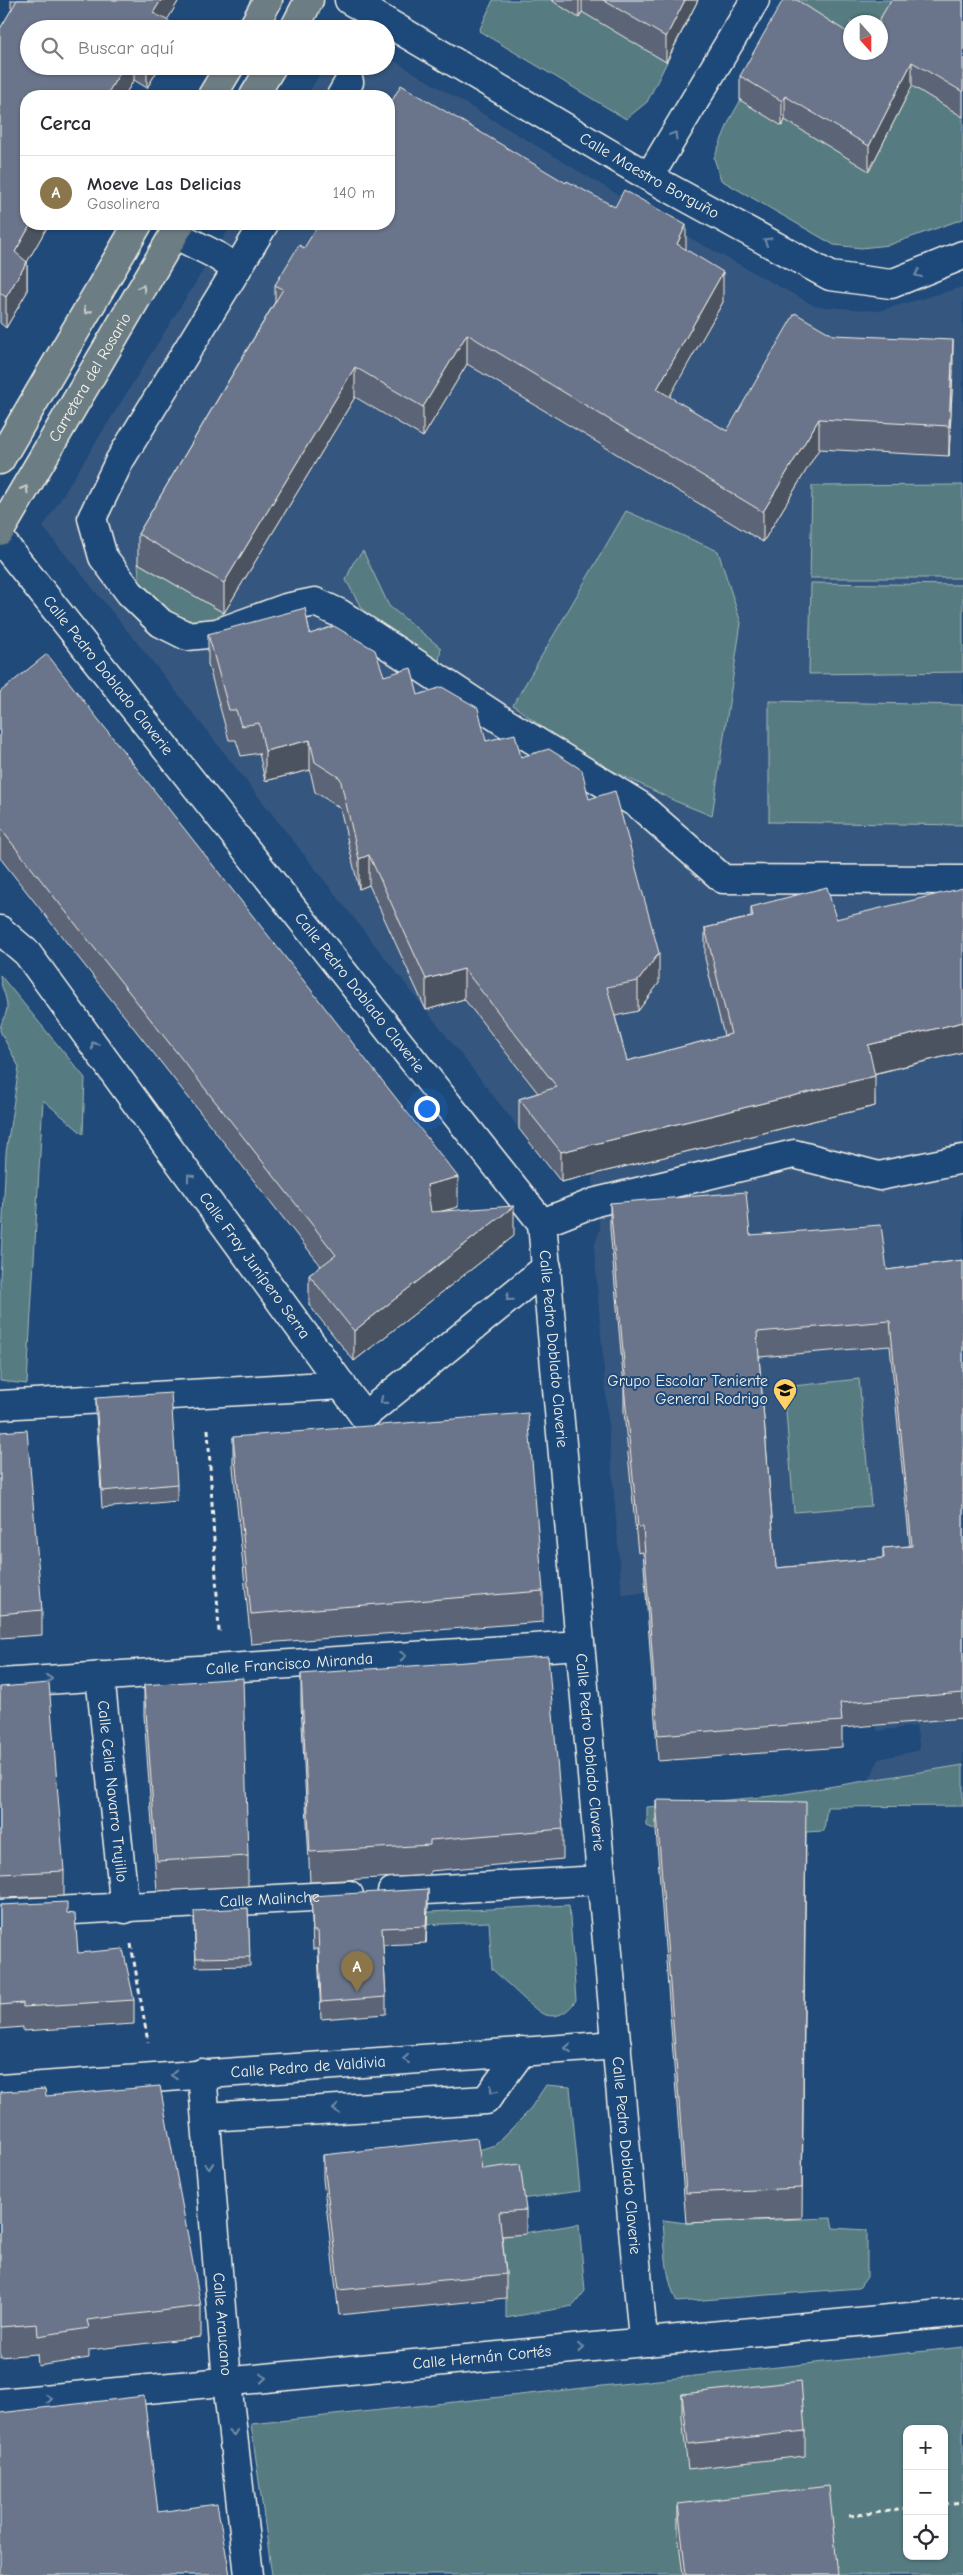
<!DOCTYPE html>
<html lang="es">
<meta charset="utf-8">
<style>
:root{--surface:#fff;--page:#f7f7f7;--text:#2b2b33;--muted:#7c7c81;--line:#e1e1e2;--accent:#8a764a}
body{margin:0;font-family:"Comic Neue",sans-serif;background:var(--page);color:var(--text)}
.controls{position:absolute;right:15px;bottom:15px;display:grid;overflow:hidden;border-radius:10px;box-shadow:0 1px 4px #0004}
.controls button{width:45px;height:45px;display:grid;place-items:center;padding:0;border:0;border-bottom:1px solid var(--line);background:var(--surface);color:var(--text);font:25px sans-serif}
.compass{position:absolute;left:843px;top:15px;width:45px;height:45px;border-radius:50%;background:var(--surface);box-shadow:0 1px 4px #0004;rotate:159deg}
.you{position:absolute;left:426px;top:1108px;width:18px;height:18px;margin:-12px;border:4px solid #fff;border-radius:50%;background:#1a73e8;box-shadow:0 0 0 8px #1a73e833}
.badge{display:grid;place-items:center;width:32px;height:32px;border-radius:50%;background:var(--accent);color:#fff;font-size:16px;font-weight:700}
.pin{position:absolute;translate:-50% -41px;filter:drop-shadow(0 1px 2px #0008)}
.pin::after{content:'';position:absolute;top:26px;width:18px;height:15px;background:inherit;clip-path:polygon(0 0,100% 0,50% 100%)}
.list{margin:0;padding:0;list-style:none}
h2{display:flex;justify-content:space-between;align-items:center;height:65px;margin:0;padding:0 20px;font-size:21px}
h2 small{font-size:16px;font-weight:400;color:var(--muted)}
.list li{display:grid;grid-template-columns:32px 1fr auto;gap:15px;align-items:center;box-sizing:border-box;height:75px;padding:0 20px;border-top:1px solid var(--line)}
.list b{display:block;font-size:19px;white-space:nowrap}
.list p{margin:0;font-size:16px;white-space:nowrap;color:var(--muted)}
.list em{font-size:16px;font-style:normal;color:var(--muted)}
.icon{flex:none;width:28px;height:28px;fill:none;stroke:currentColor;stroke-width:2;stroke-linecap:round;stroke-linejoin:round}
.map{position:relative;flex:none;width:963px;height:2575px;overflow:hidden}
.search{position:absolute;background:var(--surface);box-shadow:0 1px 4px #0004;left:20px;top:20px;width:375px;height:55px;display:flex;align-items:center;gap:12px;box-sizing:border-box;padding:0 18px;border-radius:28px;color:var(--muted);font-size:19px}
.panel{position:absolute;background:var(--surface);box-shadow:0 1px 4px #0004;left:20px;top:90px;width:375px;height:140px;border-radius:20px}
.map>svg:first-child{display:block}
.built{fill:#36577f}
.green{fill:#567c82;stroke:#a5b6b5;fill-rule:evenodd}
.lines{fill:none;stroke-linecap:round;stroke-linejoin:round}
.minor-casing{stroke:#f4f1e8;stroke-width:31}
.major-casing{stroke:#f4f1e8;stroke-width:31}
.path{stroke:#f4f1e8;stroke-width:3;stroke-dasharray:5 4;stroke-linecap:butt}
.minor{stroke:#1f4a7a;stroke-width:28}
.major{stroke:#6c7e84;stroke-width:28}
.wall{fill:#5c6578;stroke:#f4f1e8;fill-rule:evenodd}
.shaded-wall{fill:#4b5261;stroke:#f4f1e8}
.building{fill:#6b758b;stroke:#f4f1e8;fill-rule:evenodd}
.oneway{stroke:#748da6}
.oneway2{stroke:#cbceca}
.labels{text-anchor:middle;dominant-baseline:central;stroke-width:4;stroke-linejoin:round;paint-order:stroke}
.street-label{font-size:16px;fill:#f4f1e8;stroke:#1f4a7a}
.poi-label{font-size:16px;fill:#f4f1e8;stroke:#1f4a7a;text-anchor:end}
</style>
<div class="map">
<svg width="963" height="2575" viewBox="0 0 963 2575">
<rect width="100%" height="100%" fill="#1f4a7a"/>
<filter id="ink" filterUnits="userSpaceOnUse"><feTurbulence type="fractalNoise" baseFrequency=".02" numOctaves="2"/><feDisplacementMap in="SourceGraphic" scale="10" xChannelSelector="R" yChannelSelector="G"/><feConvolveMatrix kernelMatrix="1 2 1 2 8 2 1 2 1" color-interpolation-filters="sRGB"/></filter>
<g filter="url(#ink)">
<path class="built" d="M 386,56 L 692,239 L 815,306 L 878,311 L 963,287 L 963,1765 L 869,1780 L 879,1759 L 920,1750 L 916,1726 L 877,1731 L 866,1575 L 622,1595 L 594,1247 L 600,1229 L 592,1175 L 561,1182 L 156,666 L 43,527 L 232,224 L 389,224 L 389,96 L 307,96 L 324,66 L 386,66 Z"/>
<g class="green">
<path d="M 493,0 L 698,0 L 647,102 L 626,119 L 479,31 Z"/>
<path d="M 797,0 L 963,0 L 963,219 L 889,245 L 861,248 L 834,245 L 721,180 L 714,158 L 730,119 ZM 850,22 L 880,22 L 880,52 L 850,52 Z"/>
<path d="M 963,485 L 963,578 L 810,578 L 812,486 Z"/>
<path d="M 626,511 L 718,551 L 741,623 L 712,816 L 675,801 L 576,753 L 513,705 Z"/>
<path d="M 363,551 L 389,606 L 441,648 L 439,661 L 370,620 L 358,602 L 346,580 L 353,563 Z"/>
<path d="M 138,563 L 224,613 L 213,621 L 184,620 L 140,592 Z"/>
<path d="M 811,583 L 963,585 L 963,672 L 809,674 Z"/>
<path d="M 769,701 L 963,705 L 963,825 L 769,822 Z"/>
<path d="M 0,975 L 85,1078 L 83,1134 L 43,1100 L 27,1384 L 0,1381 L 0,1280 L 6,1153 L 19,1067 L 0,1031 C 0,1022 7,1015 7,1007 C 7,995 0,987 0,975 Z"/>
<path d="M 859,1379 L 871,1506 L 794,1512 L 784,1387 Z"/>
<path d="M 963,1765 L 963,1806 L 827,1807 L 824,1831 L 806,1832 L 656,1830 L 647,1826 L 647,1807 L 773,1796 Z"/>
<path d="M 569,1905 L 576,2000 C 569,2011 558,2020 543,2014 C 534,2010 501,1977 492,1969 L 489,1922 L 332,1929 L 331,1917 Z"/>
<path d="M 546,2085 L 570,2087 L 580,2191 L 521,2199 L 482,2193 L 475,2151 L 495,2145 L 528,2112 Z"/>
<path d="M 831,2218 L 833,2228 L 867,2230 L 867,2277 L 859,2288 L 677,2302 C 665,2277 665,2247 663,2220 L 686,2223 Z"/>
<path d="M 579,2224 L 585,2291 L 573,2306 L 506,2318 L 506,2298 L 499,2237 Z"/>
<path d="M 963,2347 L 963,2575 L 272,2575 L 251,2424 ZM 907,2429 L 944,2429 L 944,2556 L 907,2556 Z"/>
</g>
<g class="lines">
<g class="minor-casing">
<g id="minor">
<path id="s1" d="M 349,0 L 649,177 L 830,276 L 891,284 L 963,255"/>
<path d="M 341,96 L 349,82"/>
<path d="M 649,177 L 755,0"/>
<path d="M 174,234 L 214,254 L 237,269 L 120,460 L 92,518 L 103,557 L 130,593 L 161,623 L 187,636 L 217,633 L 286,608 L 315,602 L 339,613 L 506,723 L 639,805 L 723,879 L 963,880"/>
<path d="M 237,269 L 264,224"/>
<path id="s2" d="M 0,539 L 542,1223 L 642,2328 L 648,2342"/>
<path id="s3" d="M 0,930 L 27,953 L 364,1416 L 547,1267"/>
<path d="M 542,1223 L 596,1202 L 794,1154 L 879,1176 L 963,1159"/>
<path d="M 0,1405 L 342,1385"/>
<path id="s4" d="M 100,1676 L 125,1909"/>
<path id="s5" d="M 0,1683 L 580,1645"/>
<path d="M 392,1892 L 600,1880"/>
<path id="s6" d="M 0,1914 L 349,1895"/>
<path id="s7" d="M 202,2073 L 227,2382 L 249,2575"/>
<path id="s8" d="M 0,2089 L 617,2045"/>
<path d="M 206,2117 L 486,2100 L 522,2051"/>
<path id="s9" d="M 0,2403 L 963,2312"/>
</g>
</g>
<g class="major-casing">
<g id="major">
<path d="M 252,29 L 268,0"/>
<path d="M 294,29 L 309,0"/>
<path d="M 212,96 L 230,66"/>
<path d="M 254,96 L 272,66"/>
<path d="M 0,460 L 138,224"/>
<path id="s10" d="M 0,531 L 180,224"/>
</g>
</g>
<g class="path">
<path d="M 208,1429 L 219,1632"/>
<path d="M 131,1944 L 148,2042"/>
<path d="M 944,2504 L 963,2502"/>
<path d="M 849,2516 L 907,2509"/>
</g>
<use href="#minor" class="minor"/>
<use href="#major" class="major"/>
</g>
<g class="wall">
<path d="M 11,0 L 179,0 L 167,20 L 169,29 L 29,66 L 160,66 L 147,88 L 134,80 L 124,96 L 26,96 L 26,224 L 49,224 L 27,262 L 27,292 L 6,328 L 0,323 L 0,29 L 12,9 L 11,8 Z"/>
<path d="M 551,0 L 698,0 L 666,62 L 582,12 L 579,18 Z"/>
<path d="M 963,0 L 963,117 L 912,86 L 869,171 L 785,120 L 782,126 L 740,100 L 740,76 L 880,52 Z"/>
<path d="M 566,183 L 686,250 L 723,302 L 669,397 L 727,431 L 833,335 L 953,370 L 949,456 L 819,449 L 763,542 L 467,364 L 423,437 L 355,397 L 224,613 L 138,563 L 138,534 L 275,302 L 275,285 L 304,248 Z"/>
<path d="M 208,634 L 310,634 L 418,695 L 486,741 L 521,757 L 589,799 L 659,983 L 638,1011 L 615,1016 L 627,1061 L 724,1036 L 705,958 L 705,928 L 751,917 L 751,907 L 836,919 L 963,1052 L 874,1074 L 875,1106 L 561,1182 L 519,1129 L 519,1099 L 538,1093 L 464,999 L 426,1010 L 369,885 L 359,889 L 340,808 L 315,792 L 310,770 L 265,781 L 259,753 L 241,756 L 236,740 L 229,740 L 208,664 Z"/>
<path d="M 0,692 L 458,1207 L 439,1212 L 514,1236 L 354,1361 L 309,1305 L 309,1275 L 321,1266 L 0,858 Z"/>
<path d="M 610,1203 L 750,1235 L 887,1270 L 963,1260 L 963,1718 L 842,1728 L 842,1747 L 658,1761 L 643,1552 L 638,1553 L 628,1454 L 624,1412 L 624,1386 L 610,1229 ZM 890,1346 L 910,1546 L 883,1548 L 883,1558 L 776,1568 L 759,1357 Z"/>
<path d="M 96,1398 L 177,1484 L 177,1501 L 102,1508 L 96,1415 Z"/>
<path d="M 0,1432 L 42,1610 L 42,1635 L 0,1638 Z"/>
<path d="M 233,1437 L 543,1591 L 543,1622 L 251,1644 L 233,1467 Z"/>
<path d="M 301,1674 L 563,1829 L 563,1859 L 430,1871 L 430,1875 L 310,1882 L 301,1704 Z"/>
<path d="M 144,1685 L 248,1856 L 248,1886 L 157,1891 L 144,1715 Z"/>
<path d="M 0,1687 L 64,1871 L 64,1896 L 0,1898 Z"/>
<path d="M 656,1800 L 806,1832 L 802,2218 L 686,2223 L 656,1830 Z"/>
<path d="M 311,1896 L 428,1906 L 426,1943 L 383,1945 L 386,1997 L 386,2014 L 321,2019 L 318,1949 L 313,1949 Z"/>
<path d="M 0,1905 L 67,1913 L 78,1953 L 134,2000 L 134,2024 L 23,2031 L 23,2027 L 0,2029 Z"/>
<path d="M 248,1908 L 250,1966 L 196,1967 L 194,1920 Z"/>
<path d="M 0,2092 L 46,2096 L 201,2306 L 201,2337 L 89,2350 L 89,2358 L 38,2366 L 37,2354 L 0,2357 Z"/>
<path d="M 323,2155 L 526,2210 L 526,2234 L 502,2236 L 506,2274 L 506,2298 L 339,2315 L 323,2179 Z"/>
<path d="M 682,2394 L 805,2431 L 805,2456 L 688,2469 L 682,2418 Z"/>
<path d="M 678,2504 L 838,2575 L 683,2575 L 678,2534 Z"/>
</g>
<g class="shaded-wall">
<path d="M 161,0 L 179,0 L 162,29 L 153,13 Z"/>
<path d="M 579,0 L 582,0 L 582,12 L 579,18 Z"/>
<path d="M 685,0 L 698,0 L 666,62 L 666,37 Z"/>
<path d="M 169,21 L 169,29 L 164,29 Z"/>
<path d="M 912,62 L 912,86 L 869,171 L 869,146 Z"/>
<path d="M 124,66 L 134,66 L 134,80 L 124,96 L 106,96 Z"/>
<path d="M 147,66 L 160,66 L 147,88 Z"/>
<path d="M 785,96 L 785,120 L 782,126 L 782,101 Z"/>
<path d="M 31,224 L 49,224 L 15,283 L 15,252 Z"/>
<path d="M 686,225 L 686,254 L 677,244 Z"/>
<path d="M 27,262 L 27,292 L 6,328 L 6,297 Z"/>
<path d="M 723,272 L 723,302 L 657,419 L 657,389 Z"/>
<path d="M 467,334 L 467,364 L 423,437 L 423,407 Z"/>
<path d="M 953,340 L 953,370 L 949,456 L 949,426 Z"/>
<path d="M 355,367 L 355,397 L 224,613 L 224,583 Z"/>
<path d="M 819,419 L 819,449 L 763,542 L 763,512 Z"/>
<path d="M 310,740 L 310,770 L 265,781 L 265,751 Z"/>
<path d="M 369,855 L 369,885 L 359,889 L 359,859 Z"/>
<path d="M 659,953 L 659,983 L 638,1011 L 638,981 Z"/>
<path d="M 464,969 L 464,999 L 426,1010 L 426,979 Z"/>
<path d="M 963,1022 L 963,1052 L 868,1075 L 868,1045 Z"/>
<path d="M 875,1076 L 875,1106 L 561,1182 L 561,1152 Z"/>
<path d="M 458,1177 L 458,1207 L 427,1215 L 427,1185 Z"/>
<path d="M 514,1206 L 514,1236 L 354,1361 L 354,1331 Z"/>
<path d="M 428,1889 L 428,1906 L 426,1943 L 426,1926 Z"/>
</g>
<g class="building">
<path d="M 17,0 L 161,0 L 153,13 L 169,21 L 164,29 L 29,29 L 29,66 L 124,66 L 106,96 L 26,96 L 26,224 L 31,224 L 15,252 L 27,262 L 6,297 L 0,293 L 0,29 Z"/>
<path d="M 603,0 L 685,0 L 666,37 Z"/>
<path d="M 783,0 L 797,0 L 850,34 L 850,52 L 880,52 L 880,22 L 878,22 L 891,0 L 963,0 L 963,92 L 912,62 L 869,146 L 785,96 L 782,101 L 740,76 Z"/>
<path d="M 401,85 L 566,183 L 567,181 L 615,207 L 624,190 L 686,225 L 677,244 L 723,272 L 657,389 L 727,431 L 795,313 L 833,335 L 953,340 L 949,426 L 819,419 L 763,512 L 467,334 L 423,407 L 355,367 L 224,583 L 138,534 L 283,289 L 275,285 L 299,245 L 304,248 L 319,224 L 389,224 L 389,106 Z"/>
<path d="M 305,608 L 310,634 L 334,626 L 375,650 L 384,676 L 411,668 L 418,695 L 442,687 L 478,708 L 486,741 L 515,734 L 521,757 L 549,749 L 582,770 L 589,799 L 615,791 L 659,953 L 638,981 L 607,987 L 627,1061 L 731,1034 L 705,928 L 753,917 L 751,907 L 827,887 L 836,919 L 963,888 L 963,1022 L 868,1045 L 875,1076 L 561,1152 L 519,1099 L 557,1087 L 464,969 L 426,979 L 369,855 L 359,859 L 340,778 L 315,762 L 310,740 L 265,751 L 259,723 L 241,726 L 236,710 L 229,710 L 208,634 Z"/>
<path d="M 47,654 L 458,1177 L 427,1185 L 431,1212 L 514,1206 L 354,1331 L 309,1275 L 336,1255 L 0,828 L 0,692 Z"/>
<path d="M 746,1192 L 750,1235 L 881,1225 L 887,1270 L 963,1260 L 963,1693 L 840,1703 L 842,1721 L 658,1735 L 643,1527 L 638,1527 L 628,1428 L 624,1386 L 626,1386 L 610,1203 ZM 890,1321 L 912,1546 L 883,1548 L 884,1558 L 776,1568 L 757,1332 Z"/>
<path d="M 171,1393 L 177,1484 L 102,1491 L 96,1398 Z"/>
<path d="M 528,1413 L 543,1591 L 251,1614 L 233,1437 Z"/>
<path d="M 27,1430 L 42,1610 L 0,1614 L 0,1432 Z"/>
<path d="M 548,1656 L 563,1829 L 430,1840 L 430,1845 L 310,1852 L 301,1674 Z"/>
<path d="M 243,1678 L 248,1856 L 157,1861 L 144,1685 Z"/>
<path d="M 49,1683 L 64,1871 L 0,1874 L 0,1687 Z"/>
<path d="M 656,1800 L 806,1802 L 802,2188 L 686,2193 Z"/>
<path d="M 428,1889 L 426,1926 L 382,1928 L 386,1997 L 321,2002 L 318,1931 L 313,1931 L 311,1896 Z"/>
<path d="M 67,1902 L 67,1913 L 75,1914 L 78,1953 L 123,1949 L 134,2000 L 23,2007 L 23,2003 L 0,2005 L 0,1905 Z"/>
<path d="M 248,1908 L 250,1957 L 196,1958 L 194,1911 Z"/>
<path d="M 160,2086 L 201,2306 L 87,2320 L 89,2328 L 38,2336 L 37,2324 L 0,2327 L 0,2092 L 45,2089 L 46,2096 Z"/>
<path d="M 477,2138 L 482,2169 L 520,2164 L 526,2210 L 499,2212 L 506,2274 L 339,2290 L 323,2155 Z"/>
<path d="M 801,2381 L 805,2431 L 688,2444 L 682,2394 Z"/>
<path d="M 144,2396 L 158,2512 L 217,2504 L 230,2575 L 0,2575 L 0,2413 Z"/>
<path d="M 829,2486 L 838,2575 L 686,2575 L 678,2504 Z"/>
</g>
<defs><path id="oneway-chevron" d="M-2-3.5L2.5 0L-2 3.5" fill="none" stroke-width="1.6" stroke-linecap="round" stroke-linejoin="round" transform="scale(1.25)"/></defs>
<g class="oneway">
<use href="#oneway-chevron" transform="translate(674 135) rotate(-59)"/>
<use href="#oneway-chevron" transform="translate(767 241) rotate(-151)"/>
<use href="#oneway-chevron" transform="translate(918 274) rotate(158)"/>
<use href="#oneway-chevron" transform="translate(94 1045) rotate(-126)"/>
<use href="#oneway-chevron" transform="translate(190 1177) rotate(-126)"/>
<use href="#oneway-chevron" transform="translate(509 1298) rotate(141)"/>
<use href="#oneway-chevron" transform="translate(383 1401) rotate(141)"/>
<use href="#oneway-chevron" transform="translate(403 1656) rotate(-3)"/>
<use href="#oneway-chevron" transform="translate(49 1679) rotate(-4)"/>
<use href="#oneway-chevron" transform="translate(568 2048) rotate(176)"/>
<use href="#oneway-chevron" transform="translate(406 2059) rotate(176)"/>
<use href="#oneway-chevron" transform="translate(174 2075) rotate(176)"/>
<use href="#oneway-chevron" transform="translate(493 2090) rotate(127)"/>
<use href="#oneway-chevron" transform="translate(336 2109) rotate(176)"/>
<use href="#oneway-chevron" transform="translate(209 2166) rotate(85)"/>
<use href="#oneway-chevron" transform="translate(581 2348) rotate(-5)"/>
<use href="#oneway-chevron" transform="translate(263 2378) rotate(-5)"/>
<use href="#oneway-chevron" transform="translate(49 2399) rotate(-6)"/>
<use href="#oneway-chevron" transform="translate(233 2433) rotate(83)"/>
</g>
<g class="oneway2">
<use href="#oneway-chevron" transform="translate(142 288) rotate(-60)"/>
<use href="#oneway-chevron" transform="translate(87 311) rotate(120)"/>
<use href="#oneway-chevron" transform="translate(25 489) rotate(-60)"/>
</g>
</g>
<defs>
<g id="school-pin" transform="scale(1.25)"><path d="M0 17L-7.5 6A9.5 9.5 0 1 1 7.5 6Z" fill="#ffd166" stroke="#1f4a7a"/><path d="M0-5L7-2L0 1L-7-2ZM-4 1L0 2.5L4 1V4Q0 6-4 4Z" fill="#111"/></g>
</defs>
<g fill-rule="evenodd">
<use href="#school-pin" x="785" y="1390"/>
</g>
<g class="labels">
<g class="street-label">
<text stroke="none"><textPath href="#s1" startOffset="348">Calle Maestro Borguño</textPath></text>
<text stroke="none"><textPath href="#s10" startOffset="178">Carretera del Rosario</textPath></text>
<text stroke="none"><textPath href="#s2" startOffset="174">Calle Pedro Doblado Claverie</textPath></text>
<text stroke="none"><textPath href="#s2" startOffset="579">Calle Pedro Doblado Claverie</textPath></text>
<text stroke="none"><textPath href="#s3" startOffset="422">Calle Fray Junípero Serra</textPath></text>
<text stroke="none"><textPath href="#s2" startOffset="999">Calle Pedro Doblado Claverie</textPath></text>
<text stroke="none"><textPath href="#s5" startOffset="290">Calle Francisco Miranda</textPath></text>
<text stroke="none"><textPath href="#s2" startOffset="1404">Calle Pedro Doblado Claverie</textPath></text>
<text stroke="none"><textPath href="#s4" startOffset="116">Calle Celia Navarro Trujillo</textPath></text>
<text stroke="none"><textPath href="#s6" startOffset="270">Calle Malinche</textPath></text>
<text stroke="none"><textPath href="#s8" startOffset="309">Calle Pedro de Valdivia</textPath></text>
<text stroke="none"><textPath href="#s2" startOffset="1809">Calle Pedro Doblado Claverie</textPath></text>
<text stroke="none"><textPath href="#s7" startOffset="252">Calle Araucano</textPath></text>
<text stroke="none"><textPath href="#s9" startOffset="484">Calle Hernán Cortés</textPath></text>
</g>
<g class="poi-label">
<text x="768" y="1381">Grupo Escolar Teniente<tspan x="768" dy="18">General Rodrigo</tspan></text>
</g>
</g>
</svg>
<div class="controls">
<button>+</button>
<button>−</button>
<button><svg class="icon" aria-label="locate" viewBox="0 0 24 24"><circle cx="12" cy="12" r="6"/><path d="M12 2v4M12 18v4M2 12h4M18 12h4"/></svg></button>
</div>
<svg class="compass" viewBox="-18 -18 36 36"><path d="M0-13l5 13h-10z" fill="#e53935"/><path d="M0 13l5-13h-10z" fill="#7c7c81"/></svg>
<div class="you"></div>
<div class="pin badge" style="left:357px;top:1992px">A</div>
<div class="search"><svg class="icon" aria-label="search" viewBox="0 0 24 24"><circle cx="10" cy="10" r="6"/><path d="M15 15l6 6"/></svg>Buscar aquí</div>
<section class="panel">
<h2>Cerca<small></small></h2>
<ul class="list">
<li><span class="badge">A</span><div><b>Moeve Las Delicias</b><p>Gasolinera</p></div><em>140 m</em></li>
</ul>
</section>
</div>
